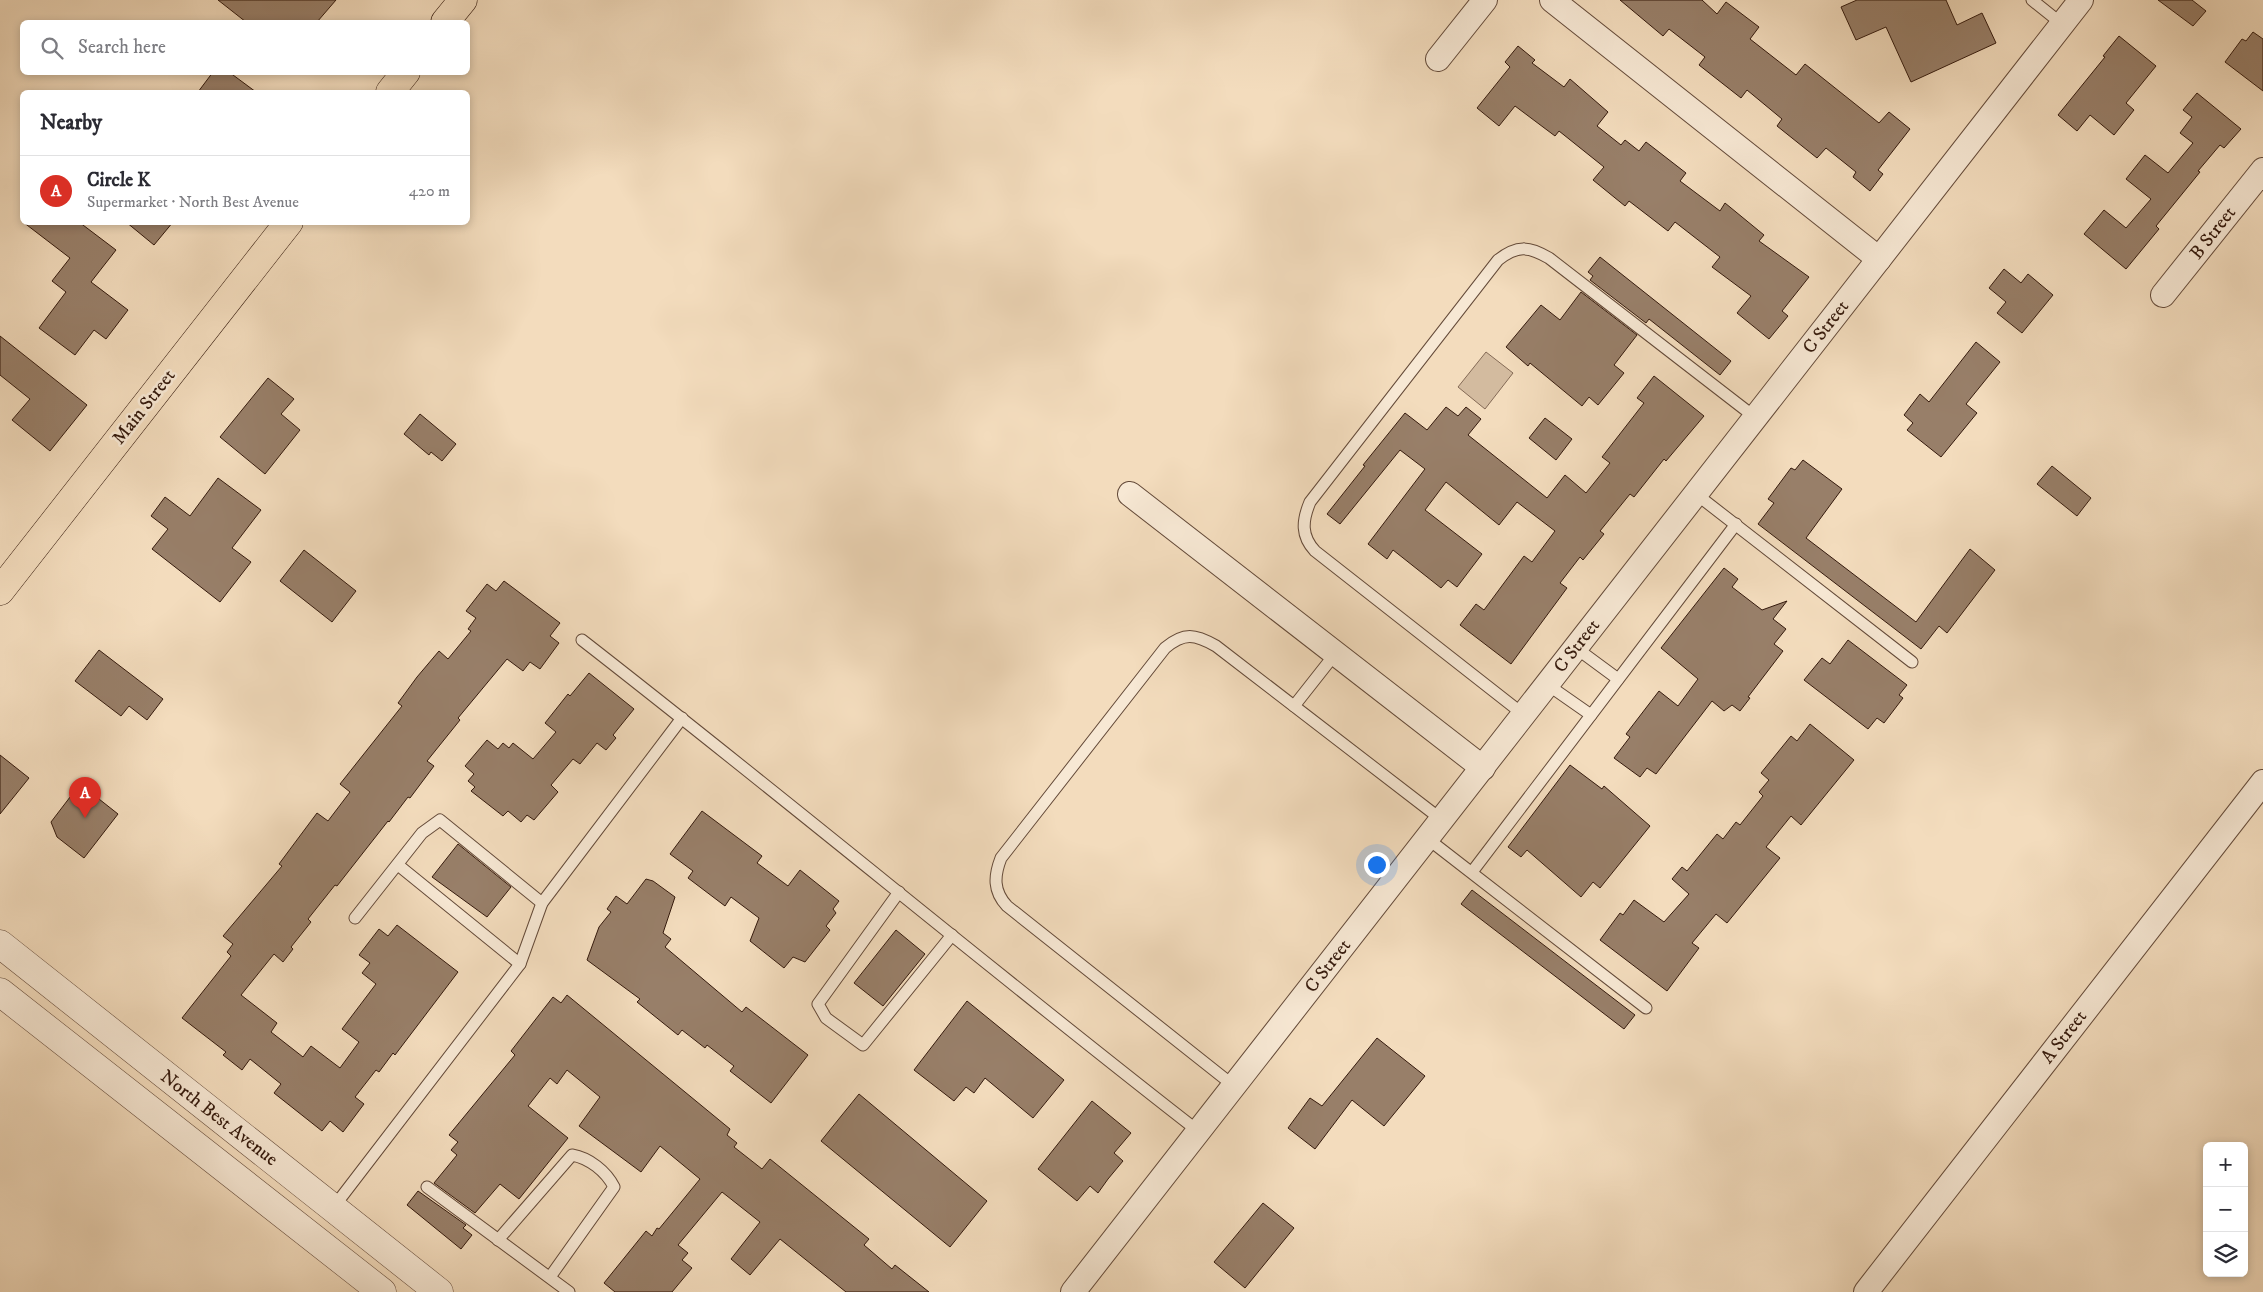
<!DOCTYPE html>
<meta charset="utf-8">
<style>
:root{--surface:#fff;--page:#f7f7f7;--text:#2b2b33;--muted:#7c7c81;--line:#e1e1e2;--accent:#d93025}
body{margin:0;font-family:"IM FELL DW Pica",serif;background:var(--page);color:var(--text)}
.controls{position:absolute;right:15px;bottom:15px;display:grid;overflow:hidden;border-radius:8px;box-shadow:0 2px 8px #0003}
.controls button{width:45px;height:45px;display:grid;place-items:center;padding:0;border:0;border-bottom:1px solid var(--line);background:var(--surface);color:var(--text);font:25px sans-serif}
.you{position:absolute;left:1376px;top:864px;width:18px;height:18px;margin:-12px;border:4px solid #fff;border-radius:50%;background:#1a73e8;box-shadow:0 0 0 8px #1a73e833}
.badge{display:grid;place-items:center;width:32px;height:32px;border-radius:50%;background:var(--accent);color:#fff;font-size:16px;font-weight:700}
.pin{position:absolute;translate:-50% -41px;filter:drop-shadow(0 1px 2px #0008)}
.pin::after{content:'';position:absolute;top:26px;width:18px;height:15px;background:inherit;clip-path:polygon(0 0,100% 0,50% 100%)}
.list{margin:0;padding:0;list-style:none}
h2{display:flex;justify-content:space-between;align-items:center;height:65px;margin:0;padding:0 20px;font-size:21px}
h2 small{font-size:16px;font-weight:400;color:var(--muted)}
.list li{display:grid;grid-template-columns:32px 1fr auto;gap:15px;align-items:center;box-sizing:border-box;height:70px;padding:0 20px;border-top:1px solid var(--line)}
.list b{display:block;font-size:19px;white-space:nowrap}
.list p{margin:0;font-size:16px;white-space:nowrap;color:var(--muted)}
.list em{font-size:16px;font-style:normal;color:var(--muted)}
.icon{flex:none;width:28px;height:28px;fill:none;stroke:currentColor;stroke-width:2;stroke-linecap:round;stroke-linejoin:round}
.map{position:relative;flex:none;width:2263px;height:1292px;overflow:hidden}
.search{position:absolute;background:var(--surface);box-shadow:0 2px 8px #0003;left:20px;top:20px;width:450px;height:55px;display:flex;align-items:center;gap:12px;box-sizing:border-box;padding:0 18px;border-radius:8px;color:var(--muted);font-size:19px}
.panel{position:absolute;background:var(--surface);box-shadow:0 2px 8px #0003;left:20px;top:90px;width:450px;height:135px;border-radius:8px}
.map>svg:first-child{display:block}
.green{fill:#d3bb9f;stroke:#846a56}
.building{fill:#987f69;stroke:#351a0d}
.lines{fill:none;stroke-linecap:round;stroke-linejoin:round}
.service-casing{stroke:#644a39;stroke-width:13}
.minor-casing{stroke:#644a39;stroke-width:26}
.tertiary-casing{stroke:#644a39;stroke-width:29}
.primary-casing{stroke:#351a0d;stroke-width:29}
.service{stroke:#f7e8d4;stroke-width:11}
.minor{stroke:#f7e8d4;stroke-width:24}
.tertiary{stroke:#f7e8d4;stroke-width:28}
.primary{stroke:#f3dcbd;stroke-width:28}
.labels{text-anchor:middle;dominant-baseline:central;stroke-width:5;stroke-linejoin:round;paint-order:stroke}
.street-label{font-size:19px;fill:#351a0d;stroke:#f7e8d4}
</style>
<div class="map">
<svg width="2263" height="1292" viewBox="0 0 2263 1292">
<rect width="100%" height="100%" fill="#f3dcbd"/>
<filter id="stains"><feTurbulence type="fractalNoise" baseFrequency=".004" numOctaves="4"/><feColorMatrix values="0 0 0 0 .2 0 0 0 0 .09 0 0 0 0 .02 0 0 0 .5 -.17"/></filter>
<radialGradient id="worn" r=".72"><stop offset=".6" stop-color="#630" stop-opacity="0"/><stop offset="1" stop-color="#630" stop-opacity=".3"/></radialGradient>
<path class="green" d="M 1486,352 L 1513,373 L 1485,409 L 1458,387 Z"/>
<g class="building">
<path d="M 218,0 L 336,0 L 317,22 L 246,22 Z"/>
<path d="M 1620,0 L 1702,0 L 1717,14 L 1726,2 L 1759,27 L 1750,39 L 1796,75 L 1805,64 L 1879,123 L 1889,112 L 1910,129 L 1878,170 L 1883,174 L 1870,191 L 1853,177 L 1856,172 L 1826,148 L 1817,158 L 1777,126 L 1782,119 L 1747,90 L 1741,98 L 1699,65 L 1705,57 L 1669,29 L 1663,36 Z"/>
<path d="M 1857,0 L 1946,0 L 1957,25 L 1982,13 L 1996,43 L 1911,82 L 1886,27 L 1856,40 L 1841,7 Z"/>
<path d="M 2158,0 L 2192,0 L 2206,11 L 2193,26 Z"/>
<path d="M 2253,32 L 2263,39 L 2263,91 L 2225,62 L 2242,39 L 2246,41 Z"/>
<path d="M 2119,36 L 2156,66 L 2126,103 L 2134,110 L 2114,135 L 2090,115 L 2077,131 L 2058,115 L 2105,57 L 2103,56 Z"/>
<path d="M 1518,46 L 1535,60 L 1532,63 L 1564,87 L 1570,79 L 1608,112 L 1597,126 L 1621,145 L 1625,140 L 1639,151 L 1646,142 L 1686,173 L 1680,181 L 1720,211 L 1725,203 L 1764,235 L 1759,241 L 1809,277 L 1782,311 L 1788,316 L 1769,339 L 1737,313 L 1751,296 L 1712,267 L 1720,257 L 1675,222 L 1668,231 L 1629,201 L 1625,206 L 1593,180 L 1604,167 L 1559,131 L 1555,136 L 1515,106 L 1499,126 L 1477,108 L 1510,67 L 1505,62 Z"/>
<path d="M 213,72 L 229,72 L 256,92 L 198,92 Z"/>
<path d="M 2197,93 L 2241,129 L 2224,148 L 2220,145 L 2198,171 L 2200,172 L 2156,226 L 2159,229 L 2126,269 L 2084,234 L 2104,210 L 2126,228 L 2151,199 L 2126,179 L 2145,155 L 2168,173 L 2193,143 L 2180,133 L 2192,117 L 2183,110 Z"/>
<path d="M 23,222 L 79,222 L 116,250 L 91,282 L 128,310 L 106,339 L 94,330 L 75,355 L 39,328 L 66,292 L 52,281 L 70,258 Z"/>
<path d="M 126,222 L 173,222 L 154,245 Z"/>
<path d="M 1600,257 L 1731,361 L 1720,375 L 1649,319 L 1646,323 L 1590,280 L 1593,276 L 1588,272 Z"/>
<path d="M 2004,269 L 2021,283 L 2028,274 L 2053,295 L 2022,333 L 1997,313 L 2006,302 L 1989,288 Z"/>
<path d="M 1581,292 L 1637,335 L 1614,365 L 1624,373 L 1598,405 L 1589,397 L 1582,406 L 1530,363 L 1528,366 L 1506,347 L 1541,305 L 1560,320 Z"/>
<path d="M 0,336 L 87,405 L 50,451 L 12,420 L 30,399 L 0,375 Z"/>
<path d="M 1976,342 L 2000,362 L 1966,404 L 1977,413 L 1941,457 L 1907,430 L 1913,423 L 1904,415 L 1920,394 L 1929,402 Z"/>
<path d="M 1654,376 L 1704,416 L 1666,461 L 1664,459 L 1634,497 L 1630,494 L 1600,531 L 1604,534 L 1583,560 L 1580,557 L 1560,583 L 1567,588 L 1511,664 L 1460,625 L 1476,604 L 1484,610 L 1524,556 L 1532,562 L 1555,531 L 1517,502 L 1499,525 L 1446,482 L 1425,510 L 1482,554 L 1457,587 L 1448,580 L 1441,588 L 1393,550 L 1387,559 L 1368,544 L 1425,469 L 1400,450 L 1340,524 L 1327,514 L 1365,466 L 1363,465 L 1405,413 L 1427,430 L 1446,407 L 1458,416 L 1466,407 L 1481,419 L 1468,435 L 1547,498 L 1565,475 L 1586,493 L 1610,463 L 1602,457 L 1644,403 L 1637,398 Z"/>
<path d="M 268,378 L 294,399 L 281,414 L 300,430 L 265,474 L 220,437 Z"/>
<path d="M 420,414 L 456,444 L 442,461 L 431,452 L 429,455 L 404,434 Z"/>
<path d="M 1545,418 L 1572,439 L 1556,460 L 1529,438 Z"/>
<path d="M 1803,460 L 1842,489 L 1806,538 L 1916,622 L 1970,549 L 1995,570 L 1947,633 L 1939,626 L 1921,649 L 1758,524 L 1774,503 L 1768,499 L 1791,468 L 1795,470 Z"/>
<path d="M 2052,466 L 2091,498 L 2077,516 L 2037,484 Z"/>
<path d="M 218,478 L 261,510 L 232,548 L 251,562 L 220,602 L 152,549 L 168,529 L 151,516 L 165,497 L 190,516 Z"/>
<path d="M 304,550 L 356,591 L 332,622 L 280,581 Z"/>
<path d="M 1724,568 L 1738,579 L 1732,587 L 1762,610 L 1787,601 L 1773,619 L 1786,629 L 1774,644 L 1783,651 L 1748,697 L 1750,698 L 1740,711 L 1732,705 L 1724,711 L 1712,701 L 1656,774 L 1647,768 L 1640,777 L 1614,758 L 1630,737 L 1626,734 L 1659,691 L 1678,706 L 1698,679 L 1661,648 Z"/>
<path d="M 504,581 L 560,623 L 550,636 L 559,643 L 540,669 L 530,662 L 523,671 L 507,659 L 458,718 L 460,720 L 427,761 L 434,766 L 410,798 L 408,797 L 389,822 L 388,821 L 337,886 L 335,885 L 308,919 L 311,922 L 291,947 L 293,949 L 283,962 L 274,954 L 241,995 L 277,1023 L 271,1032 L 303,1057 L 311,1046 L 340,1068 L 359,1042 L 342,1029 L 376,984 L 362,973 L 370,963 L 359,955 L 379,929 L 388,936 L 397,925 L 458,972 L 395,1055 L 393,1053 L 379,1072 L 376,1070 L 355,1097 L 364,1104 L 343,1132 L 330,1121 L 322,1131 L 274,1093 L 281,1084 L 250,1059 L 242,1070 L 223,1055 L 226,1052 L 182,1018 L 231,956 L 227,952 L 233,944 L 223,936 L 282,866 L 279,864 L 317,813 L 328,821 L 350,792 L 340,784 L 402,706 L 398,703 L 417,677 L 439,651 L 448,659 L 471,631 L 468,629 L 476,618 L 466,611 L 487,584 L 496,591 Z"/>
<path d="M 1848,640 L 1907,685 L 1899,695 L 1903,698 L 1884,723 L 1877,718 L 1868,729 L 1804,680 L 1822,658 L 1830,664 Z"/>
<path d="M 99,650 L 163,699 L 147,720 L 129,706 L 121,716 L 75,681 Z"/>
<path d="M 589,673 L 634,709 L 613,735 L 616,738 L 606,750 L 597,743 L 580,764 L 573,759 L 551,785 L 558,792 L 534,820 L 527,815 L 521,822 L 508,811 L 503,816 L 471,791 L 475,787 L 468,781 L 474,774 L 465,766 L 487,740 L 498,749 L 503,743 L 509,748 L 513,743 L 533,759 L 556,732 L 545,723 L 568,694 L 570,696 Z"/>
<path d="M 1810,724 L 1854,760 L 1801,825 L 1791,816 L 1766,847 L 1780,858 L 1727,923 L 1716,914 L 1692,943 L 1699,948 L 1667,991 L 1600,940 L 1620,913 L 1623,915 L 1634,900 L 1664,922 L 1689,894 L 1672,879 L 1682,867 L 1687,871 L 1717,834 L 1723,839 L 1736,822 L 1740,825 L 1763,796 L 1759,792 L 1769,780 L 1761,773 L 1791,736 L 1797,741 Z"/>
<path d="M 0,755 L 29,778 L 0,814 Z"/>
<path d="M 1570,765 L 1602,789 L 1604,786 L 1650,826 L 1600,888 L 1593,882 L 1581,897 L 1527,850 L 1521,857 L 1508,847 Z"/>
<path d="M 80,784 L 118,814 L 84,858 L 57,837 L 51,822 Z"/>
<path d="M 702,811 L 762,856 L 757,863 L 788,886 L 800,870 L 839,901 L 833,909 L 836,913 L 826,926 L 830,930 L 805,962 L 793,957 L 784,968 L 750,941 L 759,918 L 731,897 L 725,906 L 688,878 L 693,871 L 670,854 Z"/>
<path d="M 458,844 L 511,887 L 487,917 L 432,877 Z"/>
<path d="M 646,879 L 653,881 L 675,897 L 663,933 L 671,939 L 665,947 L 742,1012 L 746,1007 L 808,1055 L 771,1103 L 730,1071 L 734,1066 L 707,1045 L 705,1048 L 682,1030 L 678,1035 L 637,1002 L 640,999 L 587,960 L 599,927 L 611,912 L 607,909 L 616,896 L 627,904 Z"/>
<path d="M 1472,890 L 1635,1015 L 1624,1029 L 1461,904 Z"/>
<path d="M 896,930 L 925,954 L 883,1006 L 854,983 Z"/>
<path d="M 567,995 L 730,1129 L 727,1135 L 737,1143 L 734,1147 L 762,1169 L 770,1159 L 869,1239 L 864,1245 L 892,1269 L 895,1265 L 929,1292 L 846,1292 L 780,1239 L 750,1275 L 731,1259 L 760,1222 L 722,1192 L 678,1245 L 688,1253 L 682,1260 L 692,1268 L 672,1292 L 615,1292 L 604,1283 L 646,1231 L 652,1236 L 657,1228 L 659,1229 L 700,1179 L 660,1146 L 641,1172 L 579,1126 L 600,1097 L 567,1070 L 557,1084 L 550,1078 L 528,1106 L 568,1138 L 519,1199 L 500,1184 L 475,1213 L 434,1183 L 457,1155 L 451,1150 L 458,1142 L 449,1135 L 515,1055 L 511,1051 L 553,997 L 561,1003 Z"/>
<path d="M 967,1001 L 1064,1080 L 1033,1118 L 985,1078 L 974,1093 L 966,1087 L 954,1101 L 914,1070 Z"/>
<path d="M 1377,1038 L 1425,1076 L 1384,1126 L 1352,1100 L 1315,1149 L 1288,1128 L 1310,1098 L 1322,1106 Z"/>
<path d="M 859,1094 L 987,1201 L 950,1247 L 821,1141 Z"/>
<path d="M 1092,1101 L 1131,1133 L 1114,1153 L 1123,1161 L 1108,1179 L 1098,1193 L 1090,1186 L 1077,1201 L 1038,1169 Z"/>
<path d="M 418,1191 L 466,1225 L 463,1228 L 472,1235 L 461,1249 L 407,1205 Z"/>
<path d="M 1263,1203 L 1294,1228 L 1245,1288 L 1214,1262 Z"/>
</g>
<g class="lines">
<g class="service-casing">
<g id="service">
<path d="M 2032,0 L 2062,24"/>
<path d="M 1696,494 L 1912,662"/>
<path d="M 582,640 C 789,801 991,970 1198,1131"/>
<path d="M 1576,648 L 1618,679"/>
<path d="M 1548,685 L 1591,715"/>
<path d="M 1294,706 L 1335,654"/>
<path d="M 1524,715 L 1315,551 C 1301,536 1302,521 1310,502 L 1498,260 C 1517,245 1529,246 1549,258 L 1756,418"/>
<path d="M 1428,839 L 1646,1008"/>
<path d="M 398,865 L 520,964"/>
<path d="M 1472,872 L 1736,524"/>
<path d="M 899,892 L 818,1004 L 826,1018 L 863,1045 L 952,935"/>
<path d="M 355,918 L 422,833 L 440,820 L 542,903"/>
<path d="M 1234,1086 L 1007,906 C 993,891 994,876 1001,858 L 1165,648 C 1184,632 1195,634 1216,646 L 1442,820"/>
<path d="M 427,1187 L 569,1292"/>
<path d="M 333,1208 L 520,964 L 542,903 L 682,718"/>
<path d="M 498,1240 L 572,1155 C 589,1158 606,1171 614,1187 L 550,1277"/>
</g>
</g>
<g class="minor-casing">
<g id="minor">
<path d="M 1552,0 L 1879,259"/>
<path d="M 1438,59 L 1485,0"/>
<path d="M 2163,295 L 2263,170"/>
<path d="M 1130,494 L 1483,768"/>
<path d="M 1073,1292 L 2081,0"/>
<path d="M 1866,1292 L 2263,782"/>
</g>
</g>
<g class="tertiary-casing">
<g id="tertiary">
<path d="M 0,944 L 439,1292"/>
<path d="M 0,992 L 382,1292"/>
</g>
</g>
<g class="primary-casing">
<g id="primary">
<path d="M 445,22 L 463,0"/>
<path d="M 390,92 L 406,72"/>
<path d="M 0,591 L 289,222"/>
</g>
</g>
<use href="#service" class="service"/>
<use href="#minor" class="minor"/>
<use href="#tertiary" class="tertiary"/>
<use href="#primary" class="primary"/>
</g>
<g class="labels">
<g class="street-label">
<text transform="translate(2213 233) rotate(-52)">B Street</text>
<text transform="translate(1826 327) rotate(-52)">C Street</text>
<text transform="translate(144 407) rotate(-52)">Main Street</text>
<text transform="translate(1577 646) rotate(-52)">C Street</text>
<text transform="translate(1328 966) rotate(-52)">C Street</text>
<text transform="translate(2064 1037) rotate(-52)">A Street</text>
<text transform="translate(219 1118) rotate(38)">North Best Avenue</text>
</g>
</g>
<rect width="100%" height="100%" filter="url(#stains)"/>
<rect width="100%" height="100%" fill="url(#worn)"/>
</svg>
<div class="controls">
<button>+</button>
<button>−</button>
<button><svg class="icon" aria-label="layers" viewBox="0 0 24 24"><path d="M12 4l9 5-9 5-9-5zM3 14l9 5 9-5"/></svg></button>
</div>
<div class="you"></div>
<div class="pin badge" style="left:85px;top:818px">A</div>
<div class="search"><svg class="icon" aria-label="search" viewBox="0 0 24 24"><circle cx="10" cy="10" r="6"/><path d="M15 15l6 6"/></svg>Search here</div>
<section class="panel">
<h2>Nearby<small></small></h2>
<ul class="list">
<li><span class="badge">A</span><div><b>Circle K</b><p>Supermarket · North Best Avenue</p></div><em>420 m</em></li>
</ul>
</section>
</div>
